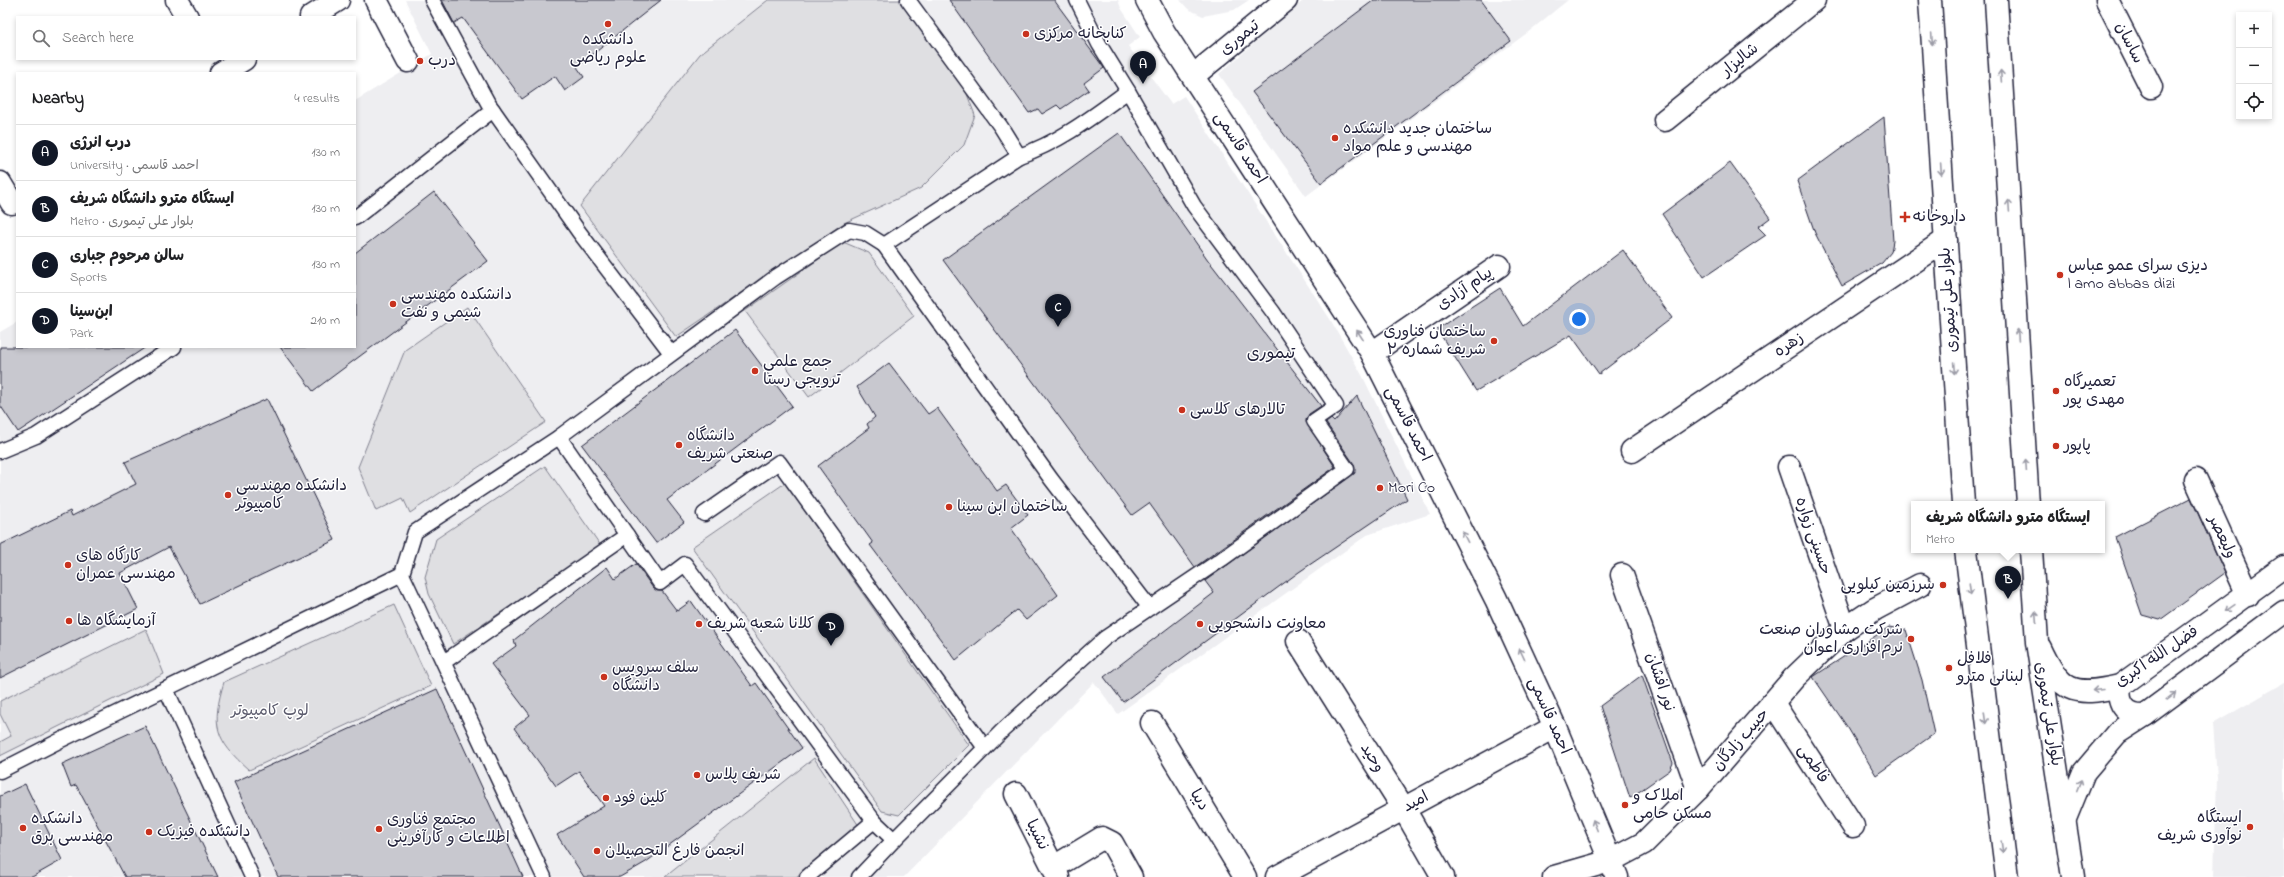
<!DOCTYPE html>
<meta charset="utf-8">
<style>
:root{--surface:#fff;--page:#f2f2f2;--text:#202124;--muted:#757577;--line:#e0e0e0;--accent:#111827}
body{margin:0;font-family:"Indie Flower","Playpen Sans Arabic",sans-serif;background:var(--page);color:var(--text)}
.controls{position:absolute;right:12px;top:12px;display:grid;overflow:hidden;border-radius:0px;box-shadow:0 2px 6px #0003}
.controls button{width:36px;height:36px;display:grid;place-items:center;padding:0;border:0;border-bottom:1px solid var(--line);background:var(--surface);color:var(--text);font:20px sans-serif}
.you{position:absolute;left:1579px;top:319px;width:14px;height:14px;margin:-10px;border:3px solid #fff;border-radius:50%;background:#1a73e8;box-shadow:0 0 0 6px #1a73e833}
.badge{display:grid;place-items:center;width:26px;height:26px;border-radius:50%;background:var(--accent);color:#fff;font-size:13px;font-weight:700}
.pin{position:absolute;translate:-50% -33px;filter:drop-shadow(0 1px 2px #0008)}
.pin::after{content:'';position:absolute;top:21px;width:14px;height:12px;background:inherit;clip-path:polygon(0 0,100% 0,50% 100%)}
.popup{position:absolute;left:1911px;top:501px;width:194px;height:52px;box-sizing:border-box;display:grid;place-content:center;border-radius:0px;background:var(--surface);filter:drop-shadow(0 1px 3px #0005);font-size:13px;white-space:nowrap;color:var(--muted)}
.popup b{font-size:15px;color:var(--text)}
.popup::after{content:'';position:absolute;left:50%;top:100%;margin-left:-8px;border:8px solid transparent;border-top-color:var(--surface)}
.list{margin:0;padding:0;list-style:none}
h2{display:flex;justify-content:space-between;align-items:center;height:52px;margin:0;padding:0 16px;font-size:17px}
h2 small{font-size:13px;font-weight:400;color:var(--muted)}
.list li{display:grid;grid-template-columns:26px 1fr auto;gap:12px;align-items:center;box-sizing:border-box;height:56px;padding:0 16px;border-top:1px solid var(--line)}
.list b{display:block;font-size:15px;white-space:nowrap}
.list p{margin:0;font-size:13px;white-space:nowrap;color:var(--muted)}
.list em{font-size:13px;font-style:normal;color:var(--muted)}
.icon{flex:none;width:22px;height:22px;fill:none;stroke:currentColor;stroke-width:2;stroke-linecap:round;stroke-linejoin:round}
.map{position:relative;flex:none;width:2284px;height:877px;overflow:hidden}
.search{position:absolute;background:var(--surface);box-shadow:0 2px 6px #0003;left:16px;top:16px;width:340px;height:44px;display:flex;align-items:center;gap:10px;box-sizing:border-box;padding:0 14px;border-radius:0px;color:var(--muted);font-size:15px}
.panel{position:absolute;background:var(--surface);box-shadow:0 2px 6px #0003;left:16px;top:72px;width:340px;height:276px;border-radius:0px}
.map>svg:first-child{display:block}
.built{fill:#eeeef1;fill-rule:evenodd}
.green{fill:#dfdfe2;stroke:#80808e}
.building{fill:#c8c8cf;stroke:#22223b}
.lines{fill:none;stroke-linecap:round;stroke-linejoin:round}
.service-casing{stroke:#22223b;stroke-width:17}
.minor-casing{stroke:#22223b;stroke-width:25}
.tertiary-casing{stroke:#22223b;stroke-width:25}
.secondary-casing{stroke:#22223b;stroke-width:25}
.service{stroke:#fff;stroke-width:14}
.minor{stroke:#fff;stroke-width:22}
.tertiary{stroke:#fff;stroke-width:22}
.secondary{stroke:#fff;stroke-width:22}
.oneway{stroke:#9c9ca7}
.poi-dot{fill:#c8321e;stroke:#fff;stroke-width:1.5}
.labels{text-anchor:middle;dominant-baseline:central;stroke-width:3;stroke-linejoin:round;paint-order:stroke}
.poi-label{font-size:16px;fill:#22223b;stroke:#fff;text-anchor:start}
.street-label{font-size:16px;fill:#22223b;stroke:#fff}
.park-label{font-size:16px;fill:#5b5b6d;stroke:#fff}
.neighbourhood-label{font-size:17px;fill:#22223b;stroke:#fff}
</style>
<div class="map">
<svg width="2284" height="877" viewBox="0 0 2284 877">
<rect width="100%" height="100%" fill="#fff"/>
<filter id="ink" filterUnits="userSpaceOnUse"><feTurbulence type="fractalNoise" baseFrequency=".025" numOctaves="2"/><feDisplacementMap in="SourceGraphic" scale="8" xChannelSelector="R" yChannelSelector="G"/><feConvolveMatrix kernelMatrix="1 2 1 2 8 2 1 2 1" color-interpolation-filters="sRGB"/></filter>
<g filter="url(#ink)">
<g class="built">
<path d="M 405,0 L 1118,0 L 1121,8 L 1140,37 L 1128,46 L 1171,104 L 1184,96 L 1330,319 L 1362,375 L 1430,514 L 1367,535 L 1118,714 L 1094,682 L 904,877 L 0,877 L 0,332 L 17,322 L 17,347 L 355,347 L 355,101 L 432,54 ZM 1357,397 L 1407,499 L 1299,572 L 1374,477 Z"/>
<path d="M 1180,0 L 1249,0 L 1234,10 L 1203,16 L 1188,9 Z"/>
<path d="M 1304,0 L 1568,0 L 1527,33 L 1306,196 L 1219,74 Z"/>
<path d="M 2284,683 L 2284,877 L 2214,877 L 2217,777 L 2213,724 Z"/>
</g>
<g class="green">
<path d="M 768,0 L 901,0 L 965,89 L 975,115 L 964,145 L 921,188 L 844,223 L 676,337 L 580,206 L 700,54 Z"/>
<path d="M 843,242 L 869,253 L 914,316 L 809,397 L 745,311 Z"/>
<path d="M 467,307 L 546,422 L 410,513 L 403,498 L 376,511 L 358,467 L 405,350 Z"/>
<path d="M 545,466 L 601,546 L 453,644 L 429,594 L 425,577 L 436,539 Z"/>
<path d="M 785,483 L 969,745 L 899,815 L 882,811 L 692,547 Z"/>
<path d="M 394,605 L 431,686 L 249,770 C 215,740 211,725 224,682 Z"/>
<path d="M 146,629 L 164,674 L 0,756 L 0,742 L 11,736 L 0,714 L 0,701 Z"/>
<path d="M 814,758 L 859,826 L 796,877 L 665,877 Z"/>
</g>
<g class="building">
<path d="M 442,0 L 661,0 L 577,67 L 584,77 L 565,91 L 555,76 L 522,99 L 463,18 L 454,23 Z"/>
<path d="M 949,0 L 1054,0 L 1104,68 L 1084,83 L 1089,90 L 1061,109 L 1057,105 L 1042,114 L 1038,109 L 1029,113 Z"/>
<path d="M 1374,0 L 1481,0 L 1511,41 L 1321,183 L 1252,92 Z"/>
<path d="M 1884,117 L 1893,241 L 1891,252 L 1882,263 L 1842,286 L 1815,233 L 1797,181 Z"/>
<path d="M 1119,133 L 1208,260 L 1321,406 L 1309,414 L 1306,422 L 1335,467 L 1195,567 L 1149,503 L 1132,515 L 943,260 Z"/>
<path d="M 1730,163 L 1770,218 L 1758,227 L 1766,235 L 1704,277 L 1662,214 Z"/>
<path d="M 434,192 L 488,261 L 313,391 L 280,347 L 355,347 L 355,253 Z"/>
<path d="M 1623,250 L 1672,318 L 1599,374 L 1571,335 L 1476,391 L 1437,329 L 1500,288 L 1523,326 Z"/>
<path d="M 735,330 L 792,406 L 667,500 L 684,522 L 656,543 L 582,445 Z"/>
<path d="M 0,347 L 146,347 L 18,432 L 0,405 Z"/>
<path d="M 889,363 L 928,414 L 937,408 L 997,491 L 1006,485 L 1028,515 L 1011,528 L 1058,595 L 1026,620 L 1017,610 L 956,660 L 870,545 L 873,543 L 818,466 L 869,428 L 867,424 L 875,417 L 857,387 Z"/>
<path d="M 1357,396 L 1407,499 L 1299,572 L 1123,702 L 1104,677 L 1214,593 L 1205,581 L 1355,473 L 1354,464 L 1326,423 L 1331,419 L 1334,422 Z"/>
<path d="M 267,399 L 335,540 L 200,604 L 169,547 L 120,573 L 138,609 L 0,678 L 0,545 L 70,511 L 72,516 L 136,484 L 125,462 Z"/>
<path d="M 2191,498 L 2225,573 L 2160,620 L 2142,615 L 2115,537 Z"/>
<path d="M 636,564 L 653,588 L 657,591 L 662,591 L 677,611 L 691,601 L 752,686 L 756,683 L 802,748 L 646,862 L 620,877 L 584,877 L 557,835 L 604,806 L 579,771 L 556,786 L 514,728 L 530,715 L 491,664 L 516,646 L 514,640 L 607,567 L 615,579 Z"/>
<path d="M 1889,627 L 1906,630 L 1922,680 L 1934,734 L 1876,775 L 1848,728 L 1813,677 Z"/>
<path d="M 1642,675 L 1673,763 L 1670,770 L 1630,798 L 1600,706 Z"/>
<path d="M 437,689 L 523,877 L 278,877 L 234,782 Z"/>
<path d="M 145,726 L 218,877 L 125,877 L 76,785 L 71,787 L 62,764 Z"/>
<path d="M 25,784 L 62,860 L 32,877 L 0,877 L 0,796 Z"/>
</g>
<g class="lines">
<g class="service-casing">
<g id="service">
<path d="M 432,0 L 488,103 L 579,232 L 671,353"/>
<path d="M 908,0 L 1001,127 L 1019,156"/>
<path d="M 1077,0 L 1099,44 L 1128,91"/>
<path d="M 355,218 L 493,110"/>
<path d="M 559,437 L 660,583 L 685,564 L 874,821 L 894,840 L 1003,730 L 1105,638 L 1222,559 L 1347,469 L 1314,421 L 1336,406 L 1273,312 L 1194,206 L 1128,91 C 1095,115 1059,143 1019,156 L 884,245 L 1051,479 L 1150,608"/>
<path d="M 0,451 L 36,436 L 174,347"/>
<path d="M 704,514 L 779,462 L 985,748"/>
<path d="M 402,574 L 544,877"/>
<path d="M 444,662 L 627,535"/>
<path d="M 166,689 L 252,877"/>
<path d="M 0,771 L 57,742 L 402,574 L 415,532 L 559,437 L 776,277 L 849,230 L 865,233 L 884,245"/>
<path d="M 807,877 L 874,821"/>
<path d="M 859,877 L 894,840"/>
</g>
</g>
<g class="minor-casing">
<g id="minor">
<path d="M 177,0 L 187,17"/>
<path d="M 376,0 L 408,61"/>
<path d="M 2107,0 L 2151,87"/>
<path d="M 311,17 L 338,0"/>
<path d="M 221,73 L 244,59"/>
<path d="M 1193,76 L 1286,0"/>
<path d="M 1665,120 L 1814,0"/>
<path d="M 0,183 L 12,203"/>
<path d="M 1372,353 L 1499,266"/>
<path d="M 1632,451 L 1946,240"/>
<path d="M 1789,467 L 1845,629"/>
<path d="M 2196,480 L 2248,595"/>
<path d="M 1622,575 L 1698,789"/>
<path d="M 1298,641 L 1404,809 L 1443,877"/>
<path d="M 1773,703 L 1853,826"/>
<path d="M 1152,723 L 1245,877"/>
<path d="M 1016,794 L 1058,877"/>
<path d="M 1054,867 L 1102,838 L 1112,843 L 1131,877"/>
<path d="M 1277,877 L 1555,727"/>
</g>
</g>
<g class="tertiary-casing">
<g id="tertiary">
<path d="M 1147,0 L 1164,32 L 1372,353 L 1496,599 L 1555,727 L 1617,877"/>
<path d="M 2040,648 C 2060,692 2073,697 2120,686 L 2284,567"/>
<path d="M 2120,686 C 2117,705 2127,716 2145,715"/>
<path d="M 2064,821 L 2084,772 L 2117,733 L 2145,715 L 2284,612"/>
<path d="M 1554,877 L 1610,861 L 1644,843 L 1698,789 L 1794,678 L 1845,629 L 1875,609 L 1920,585"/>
</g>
</g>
<g class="secondary-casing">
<g id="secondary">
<path d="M 1930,0 L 1963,504"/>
<path d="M 1996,0 L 2028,504"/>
<path d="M 1966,550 L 2007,877"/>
<path d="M 2031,550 L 2037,642 L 2073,877"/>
</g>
</g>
<use href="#service" class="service"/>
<use href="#minor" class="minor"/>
<use href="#tertiary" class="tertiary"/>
<use href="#secondary" class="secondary"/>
</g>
<defs><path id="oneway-shaft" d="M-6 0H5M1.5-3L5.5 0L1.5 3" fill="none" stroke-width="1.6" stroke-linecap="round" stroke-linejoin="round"/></defs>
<g class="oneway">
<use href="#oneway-shaft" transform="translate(1932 39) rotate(86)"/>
<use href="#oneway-shaft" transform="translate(2001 76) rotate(-94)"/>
<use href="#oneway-shaft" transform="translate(1941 169) rotate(86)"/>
<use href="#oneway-shaft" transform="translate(2009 206) rotate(-94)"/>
<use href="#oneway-shaft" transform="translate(1360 335) rotate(-123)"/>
<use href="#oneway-shaft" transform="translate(2018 335) rotate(-94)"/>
<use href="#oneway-shaft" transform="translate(1954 368) rotate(86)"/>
<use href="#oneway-shaft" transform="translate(2026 465) rotate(-94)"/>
<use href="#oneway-shaft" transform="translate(1465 537) rotate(-117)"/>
<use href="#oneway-shaft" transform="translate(1970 589) rotate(83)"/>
<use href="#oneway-shaft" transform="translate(2230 608) rotate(145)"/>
<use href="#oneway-shaft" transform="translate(2036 617) rotate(-94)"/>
<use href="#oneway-shaft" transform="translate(1522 654) rotate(-115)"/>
<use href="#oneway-shaft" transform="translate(2098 690) rotate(175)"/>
<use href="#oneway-shaft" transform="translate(2171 696) rotate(-37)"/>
<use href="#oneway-shaft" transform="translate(1985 718) rotate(82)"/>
<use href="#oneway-shaft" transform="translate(2079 785) rotate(-68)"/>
<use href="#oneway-shaft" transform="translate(1595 825) rotate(-112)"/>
<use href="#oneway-shaft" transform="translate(2002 847) rotate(82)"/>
</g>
</g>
<g class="poi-dot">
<circle cx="608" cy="24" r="4"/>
<circle cx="1026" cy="34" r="4"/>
<circle cx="420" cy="61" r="4"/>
<circle cx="1335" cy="138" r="4"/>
<path d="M1903 211h4v4h4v4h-4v4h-4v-4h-4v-4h4z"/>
<circle cx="2060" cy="275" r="4"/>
<circle cx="393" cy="304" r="4"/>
<circle cx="1494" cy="341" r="4"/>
<circle cx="755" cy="371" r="4"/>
<circle cx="2056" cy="391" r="4"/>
<circle cx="1182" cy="410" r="4"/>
<circle cx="679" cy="445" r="4"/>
<circle cx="2056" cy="446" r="4"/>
<circle cx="1380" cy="488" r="4"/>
<circle cx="228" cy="495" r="4"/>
<circle cx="949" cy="507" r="4"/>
<circle cx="68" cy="565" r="4"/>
<circle cx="1943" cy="585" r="4"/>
<circle cx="69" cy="621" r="4"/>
<circle cx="699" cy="624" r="4"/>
<circle cx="1200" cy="624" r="4"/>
<circle cx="1911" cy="639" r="4"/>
<circle cx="1949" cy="668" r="4"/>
<circle cx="604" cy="677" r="4"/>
<circle cx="697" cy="775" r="4"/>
<circle cx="606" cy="798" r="4"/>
<circle cx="1625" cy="805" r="4"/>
<circle cx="2250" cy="827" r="4"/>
<circle cx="23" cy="828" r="4"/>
<circle cx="379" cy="829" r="4"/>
<circle cx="149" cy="832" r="4"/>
<circle cx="597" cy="851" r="4"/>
</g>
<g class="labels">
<g class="poi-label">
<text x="1034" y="34">کنابخانه مرکزی</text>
<text x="608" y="40" text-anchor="middle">دانشکده<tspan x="608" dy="18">علوم ریاضی</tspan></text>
<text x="428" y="61">درب</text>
<text x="1343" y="129">ساختمان جدید دانشکده<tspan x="1343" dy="18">مهندسی و علم مواد</tspan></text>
<text x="1913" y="217">داروخانه</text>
<text x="2068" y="266">دیزی سرای عمو عباس<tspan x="2068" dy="18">| amo abbas dizi</tspan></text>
<text x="401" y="295">دانشکده مهندسی<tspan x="401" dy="18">شیمی و نفت</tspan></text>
<text x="1486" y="332" text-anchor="end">ساختمان فناوری<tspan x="1486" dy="18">شریف شماره ۲</tspan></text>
<text x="763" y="362">جمع علمی<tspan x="763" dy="18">ترویجی رستا</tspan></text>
<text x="2064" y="382">تعمیرگاه<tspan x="2064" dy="18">مهدی پور</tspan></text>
<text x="1190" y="410">تالارهای کلاسی</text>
<text x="687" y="436">دانشگاه<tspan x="687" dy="18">صنعتی شریف</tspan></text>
<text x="2064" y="446">پاپور</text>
<text x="236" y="486">دانشکده مهندسی<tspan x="236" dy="18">کامپیوتر</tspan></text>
<text x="1388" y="488">Mori Co</text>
<text x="957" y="507">ساختمان ابن سینا</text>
<text x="76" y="556">کارگاه های<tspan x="76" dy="18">مهندسی عمران</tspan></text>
<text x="1935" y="585" text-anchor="end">سرزمین کیلویی</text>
<text x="77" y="621">آزمایشگاه ها</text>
<text x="707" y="624">کلانا شعبه شریف</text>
<text x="1208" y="624">معاونت دانشجویی</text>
<text x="1903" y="630" text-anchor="end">شرکت مشاوران صنعت<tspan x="1903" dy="18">نرم‌افزاری اعوان</tspan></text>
<text x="1957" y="659">فلافل<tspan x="1957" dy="18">لبنانی مترو</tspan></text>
<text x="612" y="668">سلف سرویس<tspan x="612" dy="18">دانشگاه</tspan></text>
<text x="705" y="775">شریف پلاس</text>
<text x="1633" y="796">املاک و<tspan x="1633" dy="18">مسکن حامی</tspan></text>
<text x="614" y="798">کلین فود</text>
<text x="2242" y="818" text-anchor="end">ایستگاه<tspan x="2242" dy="18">نوآوری شریف</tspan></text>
<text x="31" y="819">دانشکده<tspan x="31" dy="18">مهندسی برق</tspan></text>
<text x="387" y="820">مجتمع فناوری<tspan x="387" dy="18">اطلاعات و کارآفرینی</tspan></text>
<text x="157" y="832">دانشکده فیزیک</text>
<text x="605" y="851">انجمن فارغ التحصیلان</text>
</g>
<g class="street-label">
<text transform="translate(1240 38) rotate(-39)">تیموری</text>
<text transform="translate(2129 43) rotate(63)">ساسان</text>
<text transform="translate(1740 60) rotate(-39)">شالیزار</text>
<text transform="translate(1240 148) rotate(57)">احمد قاسمی</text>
<text transform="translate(1465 289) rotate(-34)">پیام آزادی</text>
<text transform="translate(1949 300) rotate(-94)">بلوار علی تیموری</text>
<text transform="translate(1789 345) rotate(-34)">زهره</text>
<text transform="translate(1408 424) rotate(63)">احمد قاسمی</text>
<text transform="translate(1813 536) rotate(71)">حسینی زواره</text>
<text transform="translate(2222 537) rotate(65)">ولیعصر</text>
<text transform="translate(2157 657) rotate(-34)">فضل الله اکبری</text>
<text transform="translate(1660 682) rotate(71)">نور افشان</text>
<text transform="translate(2048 714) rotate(81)">بلوار علی تیموری</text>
<text transform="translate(1549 716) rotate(66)">احمد قاسمی</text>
<text transform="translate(1741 740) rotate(-49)">حبیب زادگان</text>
<text transform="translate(1372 758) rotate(58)">وحید</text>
<text transform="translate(1813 764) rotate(57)">فاطمی</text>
<text transform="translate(1199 800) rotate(59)">دیبا</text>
<text transform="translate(1416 802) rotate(-28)">امید</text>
<text transform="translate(1037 835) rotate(63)">نشیبا</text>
</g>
<g class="park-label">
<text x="270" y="711">لوپ کامپیوتر</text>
</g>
<g class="neighbourhood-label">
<text x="1271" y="353">تیموری</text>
</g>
</g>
</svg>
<div class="controls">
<button>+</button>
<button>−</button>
<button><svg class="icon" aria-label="locate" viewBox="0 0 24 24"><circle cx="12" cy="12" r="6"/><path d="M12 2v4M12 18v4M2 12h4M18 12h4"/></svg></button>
</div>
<div class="you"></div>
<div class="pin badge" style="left:1143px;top:84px">A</div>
<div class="pin badge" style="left:2008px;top:599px">B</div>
<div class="popup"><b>ایستگاه مترو دانشگاه شریف</b>Metro</div>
<div class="pin badge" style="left:1058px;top:327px">C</div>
<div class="pin badge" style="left:831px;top:646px">D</div>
<div class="search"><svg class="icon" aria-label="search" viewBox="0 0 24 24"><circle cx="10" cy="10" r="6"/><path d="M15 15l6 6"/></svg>Search here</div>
<section class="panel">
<h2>Nearby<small>4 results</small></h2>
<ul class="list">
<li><span class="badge">A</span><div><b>درب انرژی</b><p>University · احمد قاسمی</p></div><em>130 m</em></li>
<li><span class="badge">B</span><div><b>ایستگاه مترو دانشگاه شریف</b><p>Metro · بلوار علی تیموری</p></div><em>130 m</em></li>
<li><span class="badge">C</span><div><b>سالن مرحوم جباری</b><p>Sports</p></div><em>130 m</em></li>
<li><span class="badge">D</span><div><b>ابن‌سینا</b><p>Park</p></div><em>210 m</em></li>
</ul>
</section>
</div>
